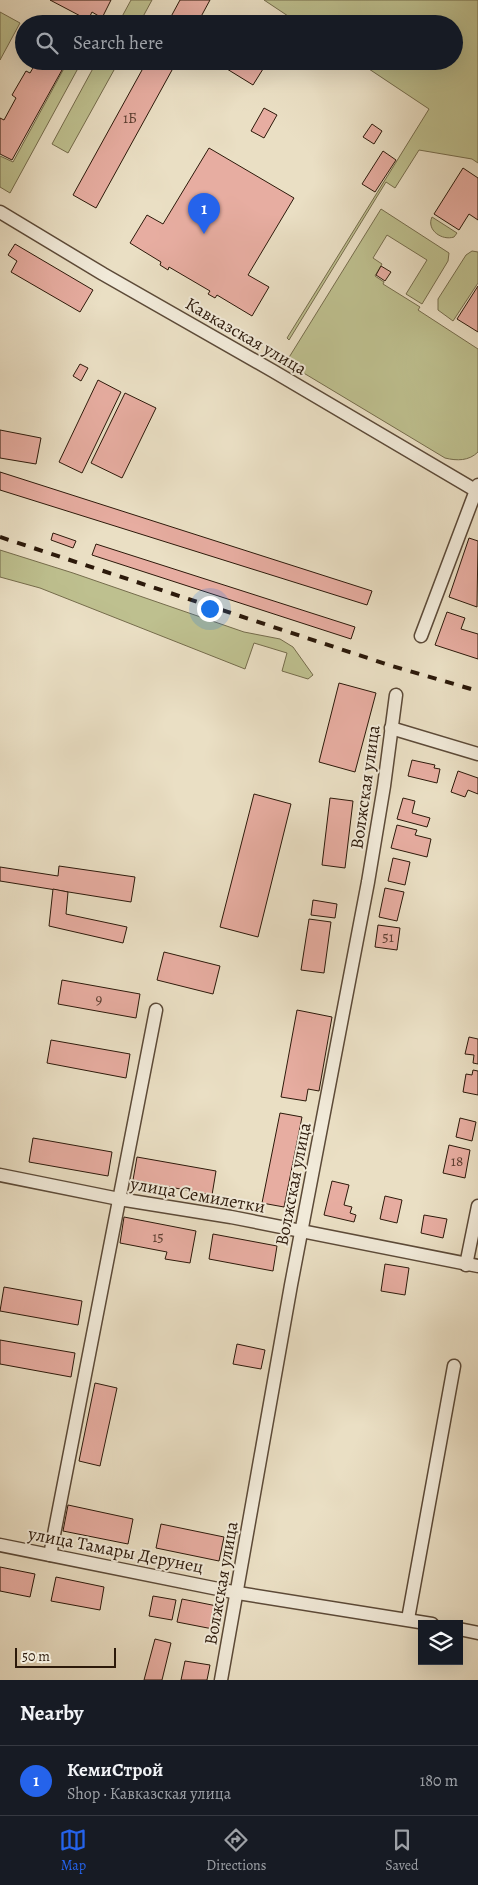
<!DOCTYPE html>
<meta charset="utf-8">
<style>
:root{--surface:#171b24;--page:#242831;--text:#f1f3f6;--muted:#9ea1a6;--line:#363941;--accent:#2563eb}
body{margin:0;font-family:Alegreya,serif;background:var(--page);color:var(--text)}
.controls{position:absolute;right:15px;bottom:15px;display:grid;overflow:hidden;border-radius:0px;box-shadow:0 5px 20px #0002}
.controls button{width:45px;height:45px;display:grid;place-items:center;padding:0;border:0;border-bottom:1px solid var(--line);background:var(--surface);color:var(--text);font:25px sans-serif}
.scale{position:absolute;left:15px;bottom:12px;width:101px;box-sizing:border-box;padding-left:5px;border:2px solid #2c190a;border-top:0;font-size:14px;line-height:18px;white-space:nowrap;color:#2c190a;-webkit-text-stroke:4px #f1ead9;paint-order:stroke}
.you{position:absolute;left:209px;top:608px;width:18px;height:18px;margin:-12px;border:4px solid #fff;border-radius:50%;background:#1a73e8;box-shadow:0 0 0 8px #1a73e833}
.badge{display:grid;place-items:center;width:32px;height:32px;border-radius:50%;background:var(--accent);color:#fff;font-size:16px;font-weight:700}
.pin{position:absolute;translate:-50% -41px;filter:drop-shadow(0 1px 2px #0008)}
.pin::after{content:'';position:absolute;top:26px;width:18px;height:15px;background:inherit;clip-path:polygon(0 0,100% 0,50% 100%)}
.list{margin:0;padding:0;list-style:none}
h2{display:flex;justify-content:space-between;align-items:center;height:65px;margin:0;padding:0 20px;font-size:21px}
h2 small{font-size:16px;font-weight:400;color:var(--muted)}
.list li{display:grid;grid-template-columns:32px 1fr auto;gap:15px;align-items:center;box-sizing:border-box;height:70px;padding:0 20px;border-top:1px solid var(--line)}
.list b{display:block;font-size:19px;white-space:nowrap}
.list p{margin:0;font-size:16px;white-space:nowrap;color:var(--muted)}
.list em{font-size:16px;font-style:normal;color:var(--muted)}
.icon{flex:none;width:28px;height:28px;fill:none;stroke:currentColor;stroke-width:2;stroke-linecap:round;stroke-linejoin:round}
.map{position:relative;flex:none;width:478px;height:1680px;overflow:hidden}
.search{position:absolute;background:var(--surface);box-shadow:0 5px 20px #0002;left:15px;right:15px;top:15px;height:55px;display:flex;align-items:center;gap:12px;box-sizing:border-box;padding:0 18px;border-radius:28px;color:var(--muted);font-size:19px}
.sheet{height:135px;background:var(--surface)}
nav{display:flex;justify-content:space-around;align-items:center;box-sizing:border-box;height:70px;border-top:1px solid var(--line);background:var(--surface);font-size:14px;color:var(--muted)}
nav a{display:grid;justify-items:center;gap:2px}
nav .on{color:var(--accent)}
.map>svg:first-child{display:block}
.green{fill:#bec08f;stroke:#756c4c}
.building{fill:#e7ada1;stroke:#2c190a}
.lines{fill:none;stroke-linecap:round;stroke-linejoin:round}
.minor-casing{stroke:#5c4a38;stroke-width:15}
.minor{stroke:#f1ead9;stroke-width:12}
.rail{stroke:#2c190a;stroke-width:4;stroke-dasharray:9 9;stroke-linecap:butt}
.labels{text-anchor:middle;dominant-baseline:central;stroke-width:4;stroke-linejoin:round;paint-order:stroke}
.number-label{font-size:15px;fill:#5b3e30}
.street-label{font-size:18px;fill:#2c190a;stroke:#f1ead9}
</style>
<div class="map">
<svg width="478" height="1680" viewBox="0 0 478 1680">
<rect width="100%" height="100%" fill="#eadfc4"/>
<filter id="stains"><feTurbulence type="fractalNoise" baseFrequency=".004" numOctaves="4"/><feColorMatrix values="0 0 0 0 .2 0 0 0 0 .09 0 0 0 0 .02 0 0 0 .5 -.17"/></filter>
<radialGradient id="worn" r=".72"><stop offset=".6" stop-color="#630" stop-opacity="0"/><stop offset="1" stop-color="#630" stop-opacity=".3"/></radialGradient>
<g class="green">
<path d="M 131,0 L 152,0 L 139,24 L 118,24 Z"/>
<path d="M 264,0 L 478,0 L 478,163 L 472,159 L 419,150 L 395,188 L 386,182 L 289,340 L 287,338 L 429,109 L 357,61 L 454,61 L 454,24 L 300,24 Z"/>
<path d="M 0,12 L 20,23 L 0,60 Z"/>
<path d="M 68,61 L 82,61 L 10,193 L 0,187 L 0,156 L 13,162 Z"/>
<path d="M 97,61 L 119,61 L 68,153 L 52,144 Z"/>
<path d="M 381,209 L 449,253 L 448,261 L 422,304 L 406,294 L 427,260 L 387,235 L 373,258 L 382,264 L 375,276 L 384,282 L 383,284 L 420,307 L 418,310 L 478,349 L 478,452 C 469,461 457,461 445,458 L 287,363 L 288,359 Z"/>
<path d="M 432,217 L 457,233 L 454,237 C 442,241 426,230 432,217 Z"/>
<path d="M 472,251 L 478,252 L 478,283 L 453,321 L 438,310 L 438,299 L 466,255 Z"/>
<path d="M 0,550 L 73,573 L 244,632 L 280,639 L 293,647 L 313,675 L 308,679 L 282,671 L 287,653 L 254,643 L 245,669 L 40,588 L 0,577 Z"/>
</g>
<g class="building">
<path d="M 50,0 L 111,0 L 102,18 L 92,12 L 88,20 Z"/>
<path d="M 180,0 L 210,0 L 197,24 L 167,24 Z"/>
<path d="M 37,61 L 67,61 L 12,160 L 0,154 L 0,118 L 4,120 L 16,98 L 12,95 L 26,71 L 30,73 Z"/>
<path d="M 147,61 L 177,61 L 96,208 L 73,195 Z"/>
<path d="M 232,61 L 268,61 L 253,85 L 227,69 Z"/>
<path d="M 264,108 L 277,115 L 264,138 L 251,131 Z"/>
<path d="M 372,124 L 382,131 L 374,144 L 363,137 Z"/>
<path d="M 209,148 L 294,198 L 248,275 L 269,287 L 252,316 L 217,295 L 215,298 L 208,294 L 210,291 L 169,267 L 168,270 L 160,265 L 161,262 L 130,243 L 147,215 L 163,224 Z"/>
<path d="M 383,151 L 396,160 L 375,192 L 362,184 Z"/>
<path d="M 463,168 L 478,178 L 478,220 L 469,214 L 459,230 L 434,214 Z"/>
<path d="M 15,244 L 93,290 L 80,312 L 11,272 L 17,261 L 8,255 Z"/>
<path d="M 381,266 L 391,272 L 385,281 L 376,275 Z"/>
<path d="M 478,286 L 478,332 L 457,319 Z"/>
<path d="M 80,364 L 88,368 L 81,381 L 73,376 Z"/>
<path d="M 98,380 L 121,392 L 82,473 L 59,462 Z"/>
<path d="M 125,393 L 156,408 L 122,478 L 91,463 Z"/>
<path d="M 0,430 L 41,438 L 36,464 L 0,458 Z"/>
<path d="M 0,472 L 372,591 L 367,605 L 0,490 Z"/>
<path d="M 53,533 L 76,541 L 73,548 L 51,540 Z"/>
<path d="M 469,538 L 478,541 L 477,607 L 449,597 Z"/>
<path d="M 96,544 L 355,627 L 351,639 L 92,555 Z"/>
<path d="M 447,612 L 465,618 L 461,629 L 478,634 L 478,659 L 435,645 Z"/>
<path d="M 339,683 L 376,693 L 355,772 L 319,762 Z"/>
<path d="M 412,760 L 435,765 L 434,768 L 440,769 L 437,783 L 408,776 Z"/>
<path d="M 458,771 L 478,778 L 478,794 L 468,790 L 465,797 L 451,792 Z"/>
<path d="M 254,794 L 291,804 L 258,937 L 220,927 Z"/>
<path d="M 330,798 L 353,801 L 345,868 L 322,865 Z"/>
<path d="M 403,798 L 415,801 L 412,813 L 430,818 L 427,827 L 397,819 Z"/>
<path d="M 397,825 L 417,830 L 415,835 L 431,839 L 427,857 L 391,848 Z"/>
<path d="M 393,858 L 410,862 L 405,885 L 388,881 Z"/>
<path d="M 59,866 L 135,877 L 131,902 L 0,881 L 0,867 L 58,876 Z"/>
<path d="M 385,888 L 404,892 L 397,921 L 379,917 Z"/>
<path d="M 53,889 L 68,892 L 66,914 L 127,927 L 123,943 L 49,926 Z"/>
<path d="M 313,900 L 337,904 L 335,918 L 311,915 Z"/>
<path d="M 309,919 L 331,922 L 324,973 L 301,970 Z"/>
<path d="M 378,925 L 400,928 L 397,950 L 375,947 Z"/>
<path d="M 164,952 L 220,966 L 213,994 L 157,980 Z"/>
<path d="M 62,980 L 140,994 L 136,1018 L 58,1004 Z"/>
<path d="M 297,1010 L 332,1017 L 319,1091 L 308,1089 L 306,1101 L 281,1097 Z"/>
<path d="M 469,1037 L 478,1039 L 478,1064 L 473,1063 L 474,1055 L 465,1054 Z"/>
<path d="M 51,1040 L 130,1054 L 126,1078 L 47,1063 Z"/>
<path d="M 473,1070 L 478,1071 L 478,1095 L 463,1092 L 466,1074 L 472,1075 Z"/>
<path d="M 280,1113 L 302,1117 L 284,1207 L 262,1203 Z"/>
<path d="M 460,1118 L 476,1122 L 472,1141 L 456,1137 Z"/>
<path d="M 33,1138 L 112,1152 L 108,1176 L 29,1162 Z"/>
<path d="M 449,1145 L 470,1150 L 465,1178 L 443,1173 Z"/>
<path d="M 137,1157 L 216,1171 L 212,1195 L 133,1180 Z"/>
<path d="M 332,1181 L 349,1185 L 344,1205 L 352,1207 L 350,1213 L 356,1215 L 354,1222 L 324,1215 Z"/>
<path d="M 385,1196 L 402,1200 L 397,1223 L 380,1219 Z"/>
<path d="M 424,1215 L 447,1219 L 443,1238 L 421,1233 Z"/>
<path d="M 124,1217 L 196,1231 L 190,1263 L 165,1259 L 167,1252 L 120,1243 Z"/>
<path d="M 213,1234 L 277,1246 L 273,1271 L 209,1259 Z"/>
<path d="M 385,1264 L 409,1268 L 405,1295 L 381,1291 Z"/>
<path d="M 4,1287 L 82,1301 L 78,1325 L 0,1311 Z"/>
<path d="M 0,1340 L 75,1353 L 71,1377 L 0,1364 Z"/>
<path d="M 237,1344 L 265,1350 L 261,1369 L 233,1364 Z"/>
<path d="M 95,1383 L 117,1388 L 100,1466 L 79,1461 Z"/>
<path d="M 68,1505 L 133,1519 L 128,1544 L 63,1531 Z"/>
<path d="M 161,1524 L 224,1537 L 219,1561 L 156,1548 Z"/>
<path d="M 0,1567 L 35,1574 L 30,1597 L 0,1591 Z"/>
<path d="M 56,1577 L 104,1587 L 100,1610 L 51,1601 Z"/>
<path d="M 153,1596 L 176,1600 L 172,1620 L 149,1616 Z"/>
<path d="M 182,1599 L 222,1607 L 218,1630 L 177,1622 Z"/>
<path d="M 155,1639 L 171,1643 L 162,1680 L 144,1680 Z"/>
<path d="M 185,1661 L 210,1665 L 207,1680 L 181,1680 Z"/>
</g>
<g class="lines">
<g class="minor-casing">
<g id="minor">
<path d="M 0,212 L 103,274 L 273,371 L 475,490"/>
<path d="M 421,636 L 478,485"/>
<path d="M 391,728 L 478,754"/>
<path d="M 0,1175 L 119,1199 L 231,1217 L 478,1266"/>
<path d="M 466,1265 L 478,1206"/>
<path d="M 0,1545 L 238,1593 L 432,1624"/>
<path d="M 50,1555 L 156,1010"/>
<path d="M 408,1619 L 454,1366"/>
<path d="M 459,1629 L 478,1633"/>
<path d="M 221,1680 L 291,1285 L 368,882 L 384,786 L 396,695"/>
</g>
</g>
<use href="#minor" class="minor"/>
<path class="rail" d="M 0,537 L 392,666 L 478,691"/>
</g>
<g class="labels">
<g class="number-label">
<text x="130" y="118">1Б</text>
<text x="388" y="937">51</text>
<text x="99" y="999">9</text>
<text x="457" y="1161">18</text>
<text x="158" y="1237">15</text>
</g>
<g class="street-label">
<text transform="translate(246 336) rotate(30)">Кавказская улица</text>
<text transform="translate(365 787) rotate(-82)">Волжская улица</text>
<text transform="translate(293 1184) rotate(-79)">Волжская улица</text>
<text transform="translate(198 1195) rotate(10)">улица Семилетки</text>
<text transform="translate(116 1550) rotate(11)">улица Тамары Дерунец</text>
<text transform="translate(221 1583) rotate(-80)">Волжская улица</text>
</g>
</g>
<rect width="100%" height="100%" filter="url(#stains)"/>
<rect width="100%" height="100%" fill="url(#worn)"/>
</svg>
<div class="controls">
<button><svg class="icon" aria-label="layers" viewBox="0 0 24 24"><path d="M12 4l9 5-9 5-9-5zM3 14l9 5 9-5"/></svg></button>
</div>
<div class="scale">50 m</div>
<div class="you"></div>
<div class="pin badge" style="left:204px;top:234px">1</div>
<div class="search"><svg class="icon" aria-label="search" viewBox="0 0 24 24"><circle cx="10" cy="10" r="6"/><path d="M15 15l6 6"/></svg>Search here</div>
</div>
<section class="sheet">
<h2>Nearby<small></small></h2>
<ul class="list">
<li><span class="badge">1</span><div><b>КемиСтрой</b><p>Shop · Кавказская улица</p></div><em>180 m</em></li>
</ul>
</section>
<nav>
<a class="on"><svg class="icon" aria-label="map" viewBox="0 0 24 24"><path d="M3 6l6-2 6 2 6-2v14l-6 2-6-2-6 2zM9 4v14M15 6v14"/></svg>Map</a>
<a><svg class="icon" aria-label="directions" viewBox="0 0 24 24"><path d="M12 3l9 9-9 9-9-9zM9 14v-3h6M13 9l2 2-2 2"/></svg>Directions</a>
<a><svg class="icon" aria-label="saved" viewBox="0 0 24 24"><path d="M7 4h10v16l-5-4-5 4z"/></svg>Saved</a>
</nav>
